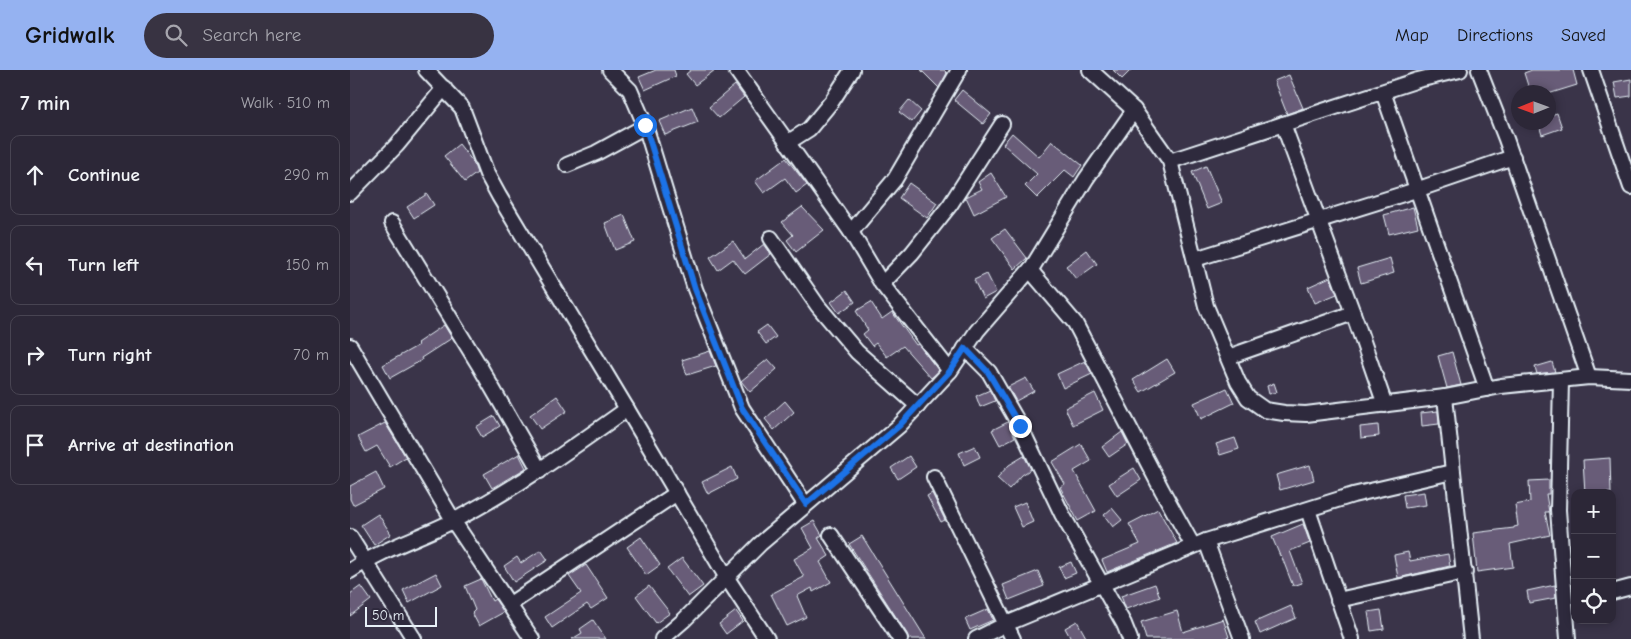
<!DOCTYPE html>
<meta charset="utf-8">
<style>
:root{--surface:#2c2737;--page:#383342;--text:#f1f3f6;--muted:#a6a5ad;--line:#484452;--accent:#95b2f1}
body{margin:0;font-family:"Comic Neue",sans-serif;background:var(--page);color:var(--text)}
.controls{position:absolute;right:15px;bottom:15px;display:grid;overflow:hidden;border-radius:10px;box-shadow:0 2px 8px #0003}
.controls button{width:45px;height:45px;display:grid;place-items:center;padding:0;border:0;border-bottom:1px solid var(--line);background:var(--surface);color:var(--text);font:25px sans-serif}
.compass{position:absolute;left:1161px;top:15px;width:45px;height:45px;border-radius:50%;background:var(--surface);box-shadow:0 2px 8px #0003;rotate:269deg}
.scale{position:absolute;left:15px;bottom:12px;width:72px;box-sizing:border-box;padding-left:5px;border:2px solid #e8f1f8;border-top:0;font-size:14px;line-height:18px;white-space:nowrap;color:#e8f1f8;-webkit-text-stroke:4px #2f2a3d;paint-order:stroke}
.stop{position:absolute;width:15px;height:15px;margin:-11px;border:4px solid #1a73e8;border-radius:50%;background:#fff}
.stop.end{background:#1a73e8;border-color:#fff;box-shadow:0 1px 5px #0008}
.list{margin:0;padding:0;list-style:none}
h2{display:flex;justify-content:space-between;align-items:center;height:65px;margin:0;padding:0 20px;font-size:21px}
h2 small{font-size:16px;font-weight:400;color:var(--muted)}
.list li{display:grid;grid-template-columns:32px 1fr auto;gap:15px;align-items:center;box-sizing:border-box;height:80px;margin:0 10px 10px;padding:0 10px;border:1px solid var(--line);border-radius:10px}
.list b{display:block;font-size:19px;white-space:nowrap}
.list em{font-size:16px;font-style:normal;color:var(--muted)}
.icon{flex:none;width:28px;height:28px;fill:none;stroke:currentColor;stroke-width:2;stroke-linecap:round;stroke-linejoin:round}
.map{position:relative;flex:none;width:1281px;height:569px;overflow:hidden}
header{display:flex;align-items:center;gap:30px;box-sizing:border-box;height:70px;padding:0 25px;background:var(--accent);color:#111}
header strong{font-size:24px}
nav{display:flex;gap:28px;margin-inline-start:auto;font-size:18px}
.search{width:350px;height:45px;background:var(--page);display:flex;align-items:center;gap:12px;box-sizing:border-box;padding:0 18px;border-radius:28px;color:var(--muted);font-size:19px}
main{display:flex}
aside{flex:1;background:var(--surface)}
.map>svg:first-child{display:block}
.building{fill:#675c78;stroke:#e8f1f8}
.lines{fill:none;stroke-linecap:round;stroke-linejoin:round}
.minor-casing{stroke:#e8f1f8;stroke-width:18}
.minor{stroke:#2f2a3d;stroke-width:14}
.route{stroke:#1a73e8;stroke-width:6}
</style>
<header>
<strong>Gridwalk</strong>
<div class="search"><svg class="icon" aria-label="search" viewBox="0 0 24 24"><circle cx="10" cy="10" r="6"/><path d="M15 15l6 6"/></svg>Search here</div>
<nav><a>Map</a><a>Directions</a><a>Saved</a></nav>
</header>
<main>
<aside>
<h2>7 min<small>Walk · 510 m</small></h2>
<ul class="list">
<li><svg class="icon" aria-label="ahead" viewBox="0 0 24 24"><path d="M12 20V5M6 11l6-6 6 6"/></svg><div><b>Continue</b></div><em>290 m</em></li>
<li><svg class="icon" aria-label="left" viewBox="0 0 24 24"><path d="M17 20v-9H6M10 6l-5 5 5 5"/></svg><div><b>Turn left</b></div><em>150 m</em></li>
<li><svg class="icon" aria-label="right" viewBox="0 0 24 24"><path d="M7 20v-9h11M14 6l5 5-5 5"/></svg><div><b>Turn right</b></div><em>70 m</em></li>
<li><svg class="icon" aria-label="arrive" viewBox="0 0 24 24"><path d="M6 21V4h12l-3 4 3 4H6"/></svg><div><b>Arrive at destination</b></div></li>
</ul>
</aside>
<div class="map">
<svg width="1281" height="569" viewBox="0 0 1281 569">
<rect width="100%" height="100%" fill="#3a3449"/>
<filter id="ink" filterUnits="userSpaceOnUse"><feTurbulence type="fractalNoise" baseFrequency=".02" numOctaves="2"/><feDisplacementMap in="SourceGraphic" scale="10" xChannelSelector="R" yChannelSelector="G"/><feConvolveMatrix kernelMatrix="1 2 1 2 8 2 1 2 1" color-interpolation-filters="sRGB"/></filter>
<g filter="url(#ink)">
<g class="building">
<path d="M 306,0 L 324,0 L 326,6 L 295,20 L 289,7 Z"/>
<path d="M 341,0 L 365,0 L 345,15 L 336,4 Z"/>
<path d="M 571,0 L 594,0 L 597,3 L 589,18 Z"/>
<path d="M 763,0 L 781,0 L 772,9 Z"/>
<path d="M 1182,0 L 1223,0 L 1227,15 L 1198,24 L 1198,22 L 1180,22 L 1174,3 Z"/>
<path d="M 939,5 L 953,38 L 937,44 L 924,11 Z"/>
<path d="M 1281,9 L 1281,26 L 1267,28 L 1264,12 Z"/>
<path d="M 385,15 L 394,27 L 369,48 L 359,37 Z"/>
<path d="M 612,20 L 641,44 L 633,54 L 604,30 Z"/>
<path d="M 559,30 L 571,41 L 562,52 L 549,42 Z"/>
<path d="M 342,37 L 348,52 L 315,65 L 309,51 Z"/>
<path d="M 1207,43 L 1212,58 L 1192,65 L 1188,52 L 1198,52 L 1198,46 Z"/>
<path d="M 662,63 L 689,87 L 702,71 L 732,95 L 724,107 L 715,100 L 687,128 L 675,116 L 687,104 L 653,74 Z"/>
<path d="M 109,74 L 123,92 L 127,103 L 115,112 L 94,86 Z"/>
<path d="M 436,88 L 457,115 L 446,123 L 435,108 L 414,123 L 405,111 Z"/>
<path d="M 856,96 L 872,133 L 857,139 L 842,102 Z"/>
<path d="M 641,103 L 656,127 L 624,144 L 616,127 L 632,119 L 628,112 Z"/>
<path d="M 559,113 L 587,133 L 577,148 L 549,128 Z"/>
<path d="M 77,124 L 84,135 L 64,148 L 57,137 Z"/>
<path d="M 452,137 L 474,160 L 446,182 L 437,170 L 443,165 L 432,152 Z"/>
<path d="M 1063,137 L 1068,157 L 1039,164 L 1034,145 Z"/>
<path d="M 274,145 L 285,172 L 265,180 L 255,153 Z"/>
<path d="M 655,159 L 677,188 L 665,199 L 642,168 Z"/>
<path d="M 383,171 L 395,189 L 414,174 L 421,184 L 395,204 L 383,189 L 368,200 L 360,187 Z"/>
<path d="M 737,180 L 747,194 L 726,209 L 716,196 Z"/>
<path d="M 1040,188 L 1044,203 L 1011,213 L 1007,198 Z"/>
<path d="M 637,204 L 646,222 L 633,229 L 624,210 Z"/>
<path d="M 980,207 L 987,224 L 965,233 L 958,217 Z"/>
<path d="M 497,220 L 505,232 L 489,243 L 481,232 Z"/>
<path d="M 521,232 L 532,249 L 542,242 L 566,275 L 568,274 L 589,301 L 581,308 L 553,276 L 537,287 L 526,273 L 522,276 L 513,264 L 518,260 L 506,241 Z"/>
<path d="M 94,255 L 102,268 L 71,288 L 72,290 L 40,308 L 33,295 L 69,275 L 67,273 Z"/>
<path d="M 417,255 L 426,267 L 416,274 L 407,262 Z"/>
<path d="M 360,281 L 366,296 L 337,305 L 332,290 Z"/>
<path d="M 1102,282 L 1111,315 L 1097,318 L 1088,286 Z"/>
<path d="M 418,289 L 427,299 L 400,322 L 391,311 Z"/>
<path d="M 817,289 L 825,302 L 791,322 L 783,310 Z"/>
<path d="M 735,291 L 742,304 L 713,318 L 707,304 Z"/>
<path d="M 1202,292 L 1205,302 L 1187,304 L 1185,297 Z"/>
<path d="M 676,308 L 684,321 L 666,331 L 658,317 Z"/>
<path d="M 924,313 L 927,322 L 919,324 L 917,316 Z"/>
<path d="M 877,318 L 884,333 L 851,349 L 844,333 Z"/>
<path d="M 640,320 L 645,331 L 630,337 L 626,326 Z"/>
<path d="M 745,323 L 753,340 L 723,355 L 715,338 Z"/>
<path d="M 207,326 L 217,341 L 190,359 L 180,345 Z"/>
<path d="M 435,331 L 444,342 L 424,360 L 415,349 Z"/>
<path d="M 1088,341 L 1089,354 L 1072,356 L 1071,343 Z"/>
<path d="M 144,346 L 150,356 L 132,367 L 126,357 Z"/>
<path d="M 658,352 L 665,367 L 650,375 L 642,360 Z"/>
<path d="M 35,353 L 56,387 L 40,397 L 27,376 L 16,382 L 8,367 Z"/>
<path d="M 1028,355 L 1029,366 L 1011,368 L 1010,357 Z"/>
<path d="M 772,362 L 778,374 L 759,387 L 752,377 Z"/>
<path d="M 885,368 L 889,379 L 870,385 L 866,374 Z"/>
<path d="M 731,374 L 741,391 L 724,401 L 746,441 L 728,451 L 710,417 L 715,414 L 702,392 Z"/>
<path d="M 625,376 L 630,387 L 614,395 L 609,383 Z"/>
<path d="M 169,384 L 176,398 L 142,418 L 134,404 Z"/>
<path d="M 559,386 L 566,397 L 548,409 L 541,398 Z"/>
<path d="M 674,386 L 681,399 L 672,405 L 659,419 L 647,408 L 659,395 Z"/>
<path d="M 1260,388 L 1261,423 L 1235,423 L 1233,390 Z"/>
<path d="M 960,395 L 964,410 L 930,420 L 926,405 Z"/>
<path d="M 382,397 L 387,409 L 358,424 L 352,412 Z"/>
<path d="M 784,398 L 791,410 L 767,426 L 759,414 Z"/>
<path d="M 26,402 L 34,419 L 3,435 L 0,429 L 0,416 Z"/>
<path d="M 1199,410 L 1199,424 L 1196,424 L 1199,442 L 1195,442 L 1200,465 L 1160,474 L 1163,497 L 1127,502 L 1123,463 L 1164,458 L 1164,457 L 1168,456 L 1165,435 L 1180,432 L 1179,411 Z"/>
<path d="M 1074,422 L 1076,435 L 1055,438 L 1053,425 Z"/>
<path d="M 582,423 L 595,450 L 591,452 L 577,426 Z"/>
<path d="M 675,432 L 683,452 L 672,457 L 663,437 Z"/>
<path d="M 762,438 L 772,450 L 763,457 L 754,445 Z"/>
<path d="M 808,439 L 827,473 L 757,502 L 752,490 L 790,474 L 779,454 Z"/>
<path d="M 28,444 L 41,464 L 24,475 L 11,455 Z"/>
<path d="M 464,451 L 472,465 L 468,468 L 479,486 L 470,492 L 481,512 L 463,522 L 462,518 L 447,526 L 456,547 L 437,556 L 421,524 L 454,507 L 444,489 L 463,478 L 452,458 Z"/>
<path d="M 953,454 L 960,473 L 940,481 L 952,513 L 943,516 L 931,485 L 930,486 L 922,467 Z"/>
<path d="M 512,466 L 576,569 L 559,569 L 557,564 L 499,474 Z"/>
<path d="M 291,467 L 310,495 L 296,505 L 277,477 Z"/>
<path d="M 191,480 L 198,490 L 164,512 L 154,496 L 167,487 L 171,493 Z"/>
<path d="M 1058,482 L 1060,491 L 1098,484 L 1100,496 L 1048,508 L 1044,485 Z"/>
<path d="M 332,488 L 353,516 L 338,527 L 317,499 Z"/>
<path d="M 721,492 L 726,503 L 714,508 L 709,497 Z"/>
<path d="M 236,495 L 258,528 L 241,539 L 237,534 L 202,558 L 195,547 L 231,523 L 219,506 Z"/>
<path d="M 688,501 L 694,516 L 659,530 L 653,515 Z"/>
<path d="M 86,503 L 92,515 L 59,533 L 53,520 Z"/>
<path d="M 131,509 L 142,531 L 145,529 L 154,542 L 129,556 L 122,543 L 125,540 L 115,516 Z"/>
<path d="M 805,514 L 810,527 L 776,539 L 771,526 Z"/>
<path d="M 1205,515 L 1206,528 L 1179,533 L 1177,521 Z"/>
<path d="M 11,516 L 21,530 L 0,546 L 0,524 Z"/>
<path d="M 299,516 L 320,543 L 306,553 L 286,526 Z"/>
<path d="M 941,536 L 946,548 L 910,564 L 905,552 Z"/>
<path d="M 638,539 L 643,550 L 620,560 L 615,549 Z"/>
<path d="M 1031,540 L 1034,559 L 1021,561 L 1018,542 Z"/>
<path d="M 386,541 L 393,551 L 376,564 L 369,554 Z"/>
<path d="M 827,541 L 833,562 L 873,549 L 879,567 L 872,569 L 796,569 L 791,552 Z"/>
<path d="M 243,550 L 256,569 L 222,569 L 232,563 L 230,559 Z"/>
<path d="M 727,551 L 737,569 L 721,569 L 715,558 Z"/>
</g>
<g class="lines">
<g class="minor-casing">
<g id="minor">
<path d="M 76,0 L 112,38 L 137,104 L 149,126 L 277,339 L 377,508 L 417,569"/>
<path d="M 260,0 L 280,20 L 295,55 L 345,219 L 392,338 L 455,434"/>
<path d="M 386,0 L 501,162 L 532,214 L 600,301"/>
<path d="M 740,0 L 784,40 L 820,91 L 856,236 L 888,312 L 898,328 L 915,340 L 934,343 L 956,344 L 1095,327 L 1151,316 L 1239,307 L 1281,309"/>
<path d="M 1129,0 L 1156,69 L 1239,307"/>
<path d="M 1241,0 L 1281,117"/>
<path d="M 1033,22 L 1137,319"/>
<path d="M 933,54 L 1007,254 L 1035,335"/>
<path d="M 437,73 L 459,59 L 482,31 L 502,0"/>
<path d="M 820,91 L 1068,10 L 1110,0"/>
<path d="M 217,95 L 246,83 L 290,59 L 295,55"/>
<path d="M 0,123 L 47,75 L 94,18"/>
<path d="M 42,153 L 129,295 L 190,401"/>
<path d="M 501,162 L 545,109 L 609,0"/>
<path d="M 421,168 L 468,236 L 507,282 L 568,336"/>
<path d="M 845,189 L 1066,120 L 1163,87"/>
<path d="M 680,200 L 725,253 L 812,420 L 843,476"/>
<path d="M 532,214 L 562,183 L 600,135 L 652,54"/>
<path d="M 0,276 L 106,455 L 182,569"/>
<path d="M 615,278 L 639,302 L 670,356 L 712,444 L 774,554 L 780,569"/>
<path d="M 878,287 L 1003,243"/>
<path d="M 1211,311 L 1208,440 L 1218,569"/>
<path d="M 1095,327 L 1121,569"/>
<path d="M 584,407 L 663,569"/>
<path d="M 958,440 L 1002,569"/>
<path d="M 481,465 L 550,569"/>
<path d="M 0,467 L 64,569"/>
<path d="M 856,471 L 892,569"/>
<path d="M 0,501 C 32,479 69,468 103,451 C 165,419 221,379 277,339"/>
<path d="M 1262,522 L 1281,517"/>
<path d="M 988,530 L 1115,502"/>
<path d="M 160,534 L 327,423"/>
<path d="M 312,569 L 334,550 L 410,474 L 549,356 L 600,301 L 627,261 L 683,196 L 736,109 L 784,40"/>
<path d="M 626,569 L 656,554 L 856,471 L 1003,425 L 1102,402"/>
</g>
</g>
<use href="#minor" class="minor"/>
</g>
</g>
<g class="lines" filter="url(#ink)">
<path class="route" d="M 295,55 L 345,219 L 392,338 L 456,434 L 549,356 L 600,301 L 615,278 L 638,302 L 670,356"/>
</g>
</svg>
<div class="controls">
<button>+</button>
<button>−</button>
<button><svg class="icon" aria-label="locate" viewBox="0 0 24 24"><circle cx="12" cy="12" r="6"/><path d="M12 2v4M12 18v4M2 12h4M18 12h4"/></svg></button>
</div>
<svg class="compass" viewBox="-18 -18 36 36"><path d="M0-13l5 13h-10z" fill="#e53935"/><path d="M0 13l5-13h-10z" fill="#a6a5ad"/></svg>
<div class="scale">50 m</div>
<div class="stop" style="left:295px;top:55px"></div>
<div class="stop end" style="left:670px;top:356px"></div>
</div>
</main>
